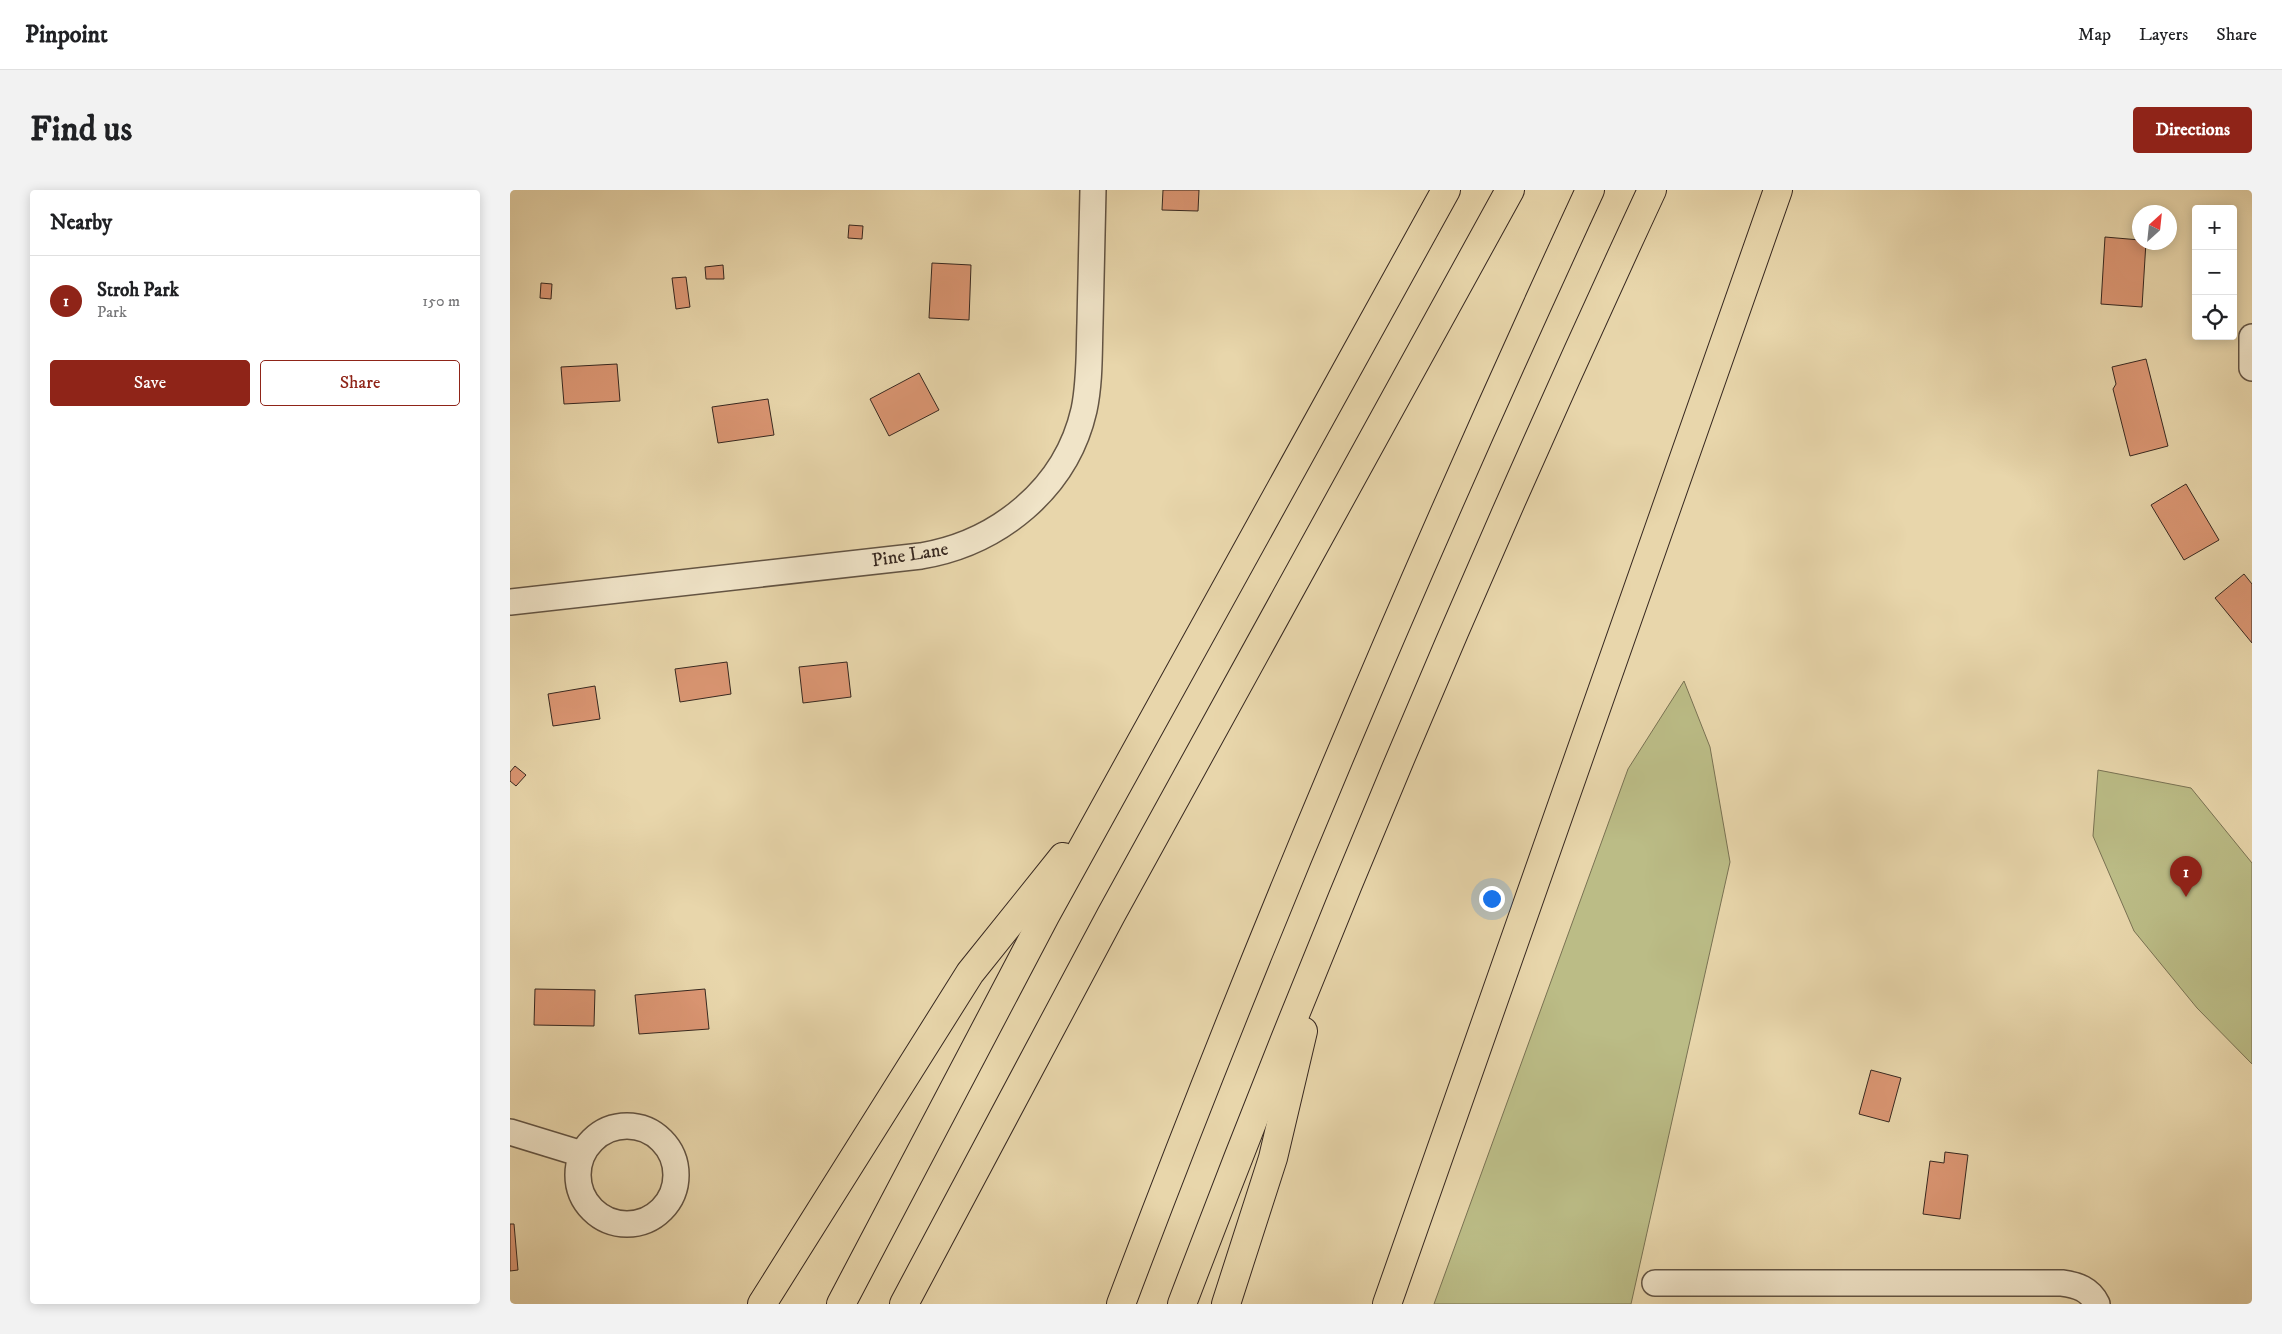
<!DOCTYPE html>
<meta charset="utf-8">
<style>
:root{--surface:#fff;--page:#f2f2f2;--text:#202124;--muted:#757577;--line:#e0e0e0;--accent:#8f2418}
body{margin:0;font-family:"IM FELL DW Pica",serif;background:var(--page);color:var(--text)}
.controls{position:absolute;right:15px;top:15px;display:grid;overflow:hidden;border-radius:5px;box-shadow:0 2px 12px #0003}
.controls button{width:45px;height:45px;display:grid;place-items:center;padding:0;border:0;border-bottom:1px solid var(--line);background:var(--surface);color:var(--text);font:25px sans-serif}
.compass{position:absolute;left:1622px;top:15px;width:45px;height:45px;border-radius:50%;background:var(--surface);box-shadow:0 2px 12px #0003;rotate:27deg}
.you{position:absolute;left:981px;top:708px;width:18px;height:18px;margin:-12px;border:4px solid #fff;border-radius:50%;background:#1a73e8;box-shadow:0 0 0 8px #1a73e833}
.badge{display:grid;place-items:center;width:32px;height:32px;border-radius:50%;background:var(--accent);color:#fff;font-size:16px;font-weight:700}
.pin{position:absolute;translate:-50% -41px;filter:drop-shadow(0 1px 2px #0008)}
.pin::after{content:'';position:absolute;top:26px;width:18px;height:15px;background:inherit;clip-path:polygon(0 0,100% 0,50% 100%)}
.list{margin:0;padding:0;list-style:none}
h2{display:flex;justify-content:space-between;align-items:center;height:65px;margin:0;padding:0 20px;font-size:21px}
h2 small{font-size:16px;font-weight:400;color:var(--muted)}
.list li{display:grid;grid-template-columns:32px 1fr auto;gap:15px;align-items:center;box-sizing:border-box;height:90px;padding:0 20px;border-top:1px solid var(--line)}
.list b{display:block;font-size:19px;white-space:nowrap}
.list p{margin:0;font-size:16px;white-space:nowrap;color:var(--muted)}
.list em{font-size:16px;font-style:normal;color:var(--muted)}
.actions{display:flex;gap:10px;padding:15px 20px}
.actions a{flex:1;padding:11px 0;border:1px solid var(--accent);border-radius:5px;text-align:center;font-size:18px;color:var(--accent)}
.actions .main{background:var(--accent);color:#fff}
.icon{flex:none;width:28px;height:28px;fill:none;stroke:currentColor;stroke-width:2;stroke-linecap:round;stroke-linejoin:round}
.map{position:relative;flex:none;width:1742px;height:1114px;overflow:hidden;border-radius:5px}
header{display:flex;align-items:center;gap:30px;box-sizing:border-box;height:70px;padding:0 25px;background:var(--surface);border-bottom:1px solid var(--line)}
header strong{font-size:24px}
nav{display:flex;gap:28px;margin-inline-start:auto;font-size:18px}
.intro{display:flex;align-items:center;justify-content:space-between;box-sizing:border-box;height:120px;padding:0 30px}
h1{margin:0;font-size:35px}
.button{padding:12px 22px;border-radius:5px;background:var(--accent);color:#fff;font-size:18px;font-weight:700}
main{display:flex;gap:30px;padding:0 30px}
aside{flex:1;background:var(--surface);border-radius:5px;box-shadow:0 2px 12px #0003}
.map>svg:first-child{display:block}
.green{fill:#bbbc86;stroke:#797253}
.building{fill:#db9673;stroke:#372820}
.lines{fill:none;stroke-linecap:round;stroke-linejoin:round}
.street-casing{stroke:#635443;stroke-width:28}
.highway-casing{stroke:#372820;stroke-width:30}
.street{stroke:#f0e4c8;stroke-width:25}
.highway{stroke:#e8d6ab;stroke-width:28}
.labels{text-anchor:middle;dominant-baseline:central;stroke-width:4;stroke-linejoin:round;paint-order:stroke}
.street-label{font-size:19px;fill:#372820;stroke:#f0e4c8}
</style>
<header>
<strong>Pinpoint</strong>
<nav><a>Map</a><a>Layers</a><a>Share</a></nav>
</header>
<div class="intro"><h1>Find us</h1><a class="button">Directions</a></div>
<main>
<aside>
<h2>Nearby<small></small></h2>
<ul class="list">
<li><span class="badge">1</span><div><b>Stroh Park</b><p>Park</p></div><em>150 m</em></li>
</ul>
<div class="actions"><a class="main">Save</a><a>Share</a></div>
</aside>
<div class="map">
<svg width="1742" height="1114" viewBox="0 0 1742 1114">
<rect width="100%" height="100%" fill="#e8d6ab"/>
<filter id="stains"><feTurbulence type="fractalNoise" baseFrequency=".004" numOctaves="4"/><feColorMatrix values="0 0 0 0 .2 0 0 0 0 .09 0 0 0 0 .02 0 0 0 .5 -.17"/></filter>
<radialGradient id="worn" r=".72"><stop offset=".6" stop-color="#630" stop-opacity="0"/><stop offset="1" stop-color="#630" stop-opacity=".3"/></radialGradient>
<g class="green">
<path d="M 1174,491 L 1200,557 L 1220,672 L 1121,1114 L 924,1114 L 1118,579 Z"/>
<path d="M 1588,580 L 1681,598 L 1742,673 L 1742,874 L 1687,818 L 1624,741 L 1583,646 Z"/>
</g>
<g class="building">
<path d="M 653,0 L 689,0 L 688,21 L 652,20 Z"/>
<path d="M 339,35 L 353,36 L 352,49 L 338,48 Z"/>
<path d="M 1595,47 L 1630,50 L 1630,52 L 1636,52 L 1632,117 L 1591,114 Z"/>
<path d="M 422,73 L 461,75 L 459,130 L 419,128 Z"/>
<path d="M 213,75 L 214,89 L 196,89 L 195,77 Z"/>
<path d="M 176,87 L 180,117 L 166,119 L 162,88 Z"/>
<path d="M 31,93 L 42,94 L 41,109 L 30,108 Z"/>
<path d="M 1636,169 L 1658,256 L 1620,266 L 1603,199 L 1606,194 L 1602,177 Z"/>
<path d="M 107,174 L 110,211 L 54,214 L 51,177 Z"/>
<path d="M 409,183 L 429,220 L 379,246 L 360,209 Z"/>
<path d="M 258,209 L 264,245 L 208,253 L 202,217 Z"/>
<path d="M 1676,294 L 1709,350 L 1674,370 L 1641,315 Z"/>
<path d="M 1734,384 L 1742,394 L 1742,453 L 1705,408 Z"/>
<path d="M 217,472 L 221,504 L 170,512 L 165,479 Z"/>
<path d="M 337,472 L 341,507 L 293,513 L 289,477 Z"/>
<path d="M 85,496 L 90,529 L 43,536 L 38,504 Z"/>
<path d="M 5,576 L 16,585 L 6,596 L 0,591 L 0,582 Z"/>
<path d="M 25,799 L 85,800 L 84,836 L 24,835 Z"/>
<path d="M 195,799 L 199,839 L 129,844 L 125,805 Z"/>
<path d="M 1361,880 L 1391,888 L 1379,932 L 1349,924 Z"/>
<path d="M 1435,962 L 1458,965 L 1450,1029 L 1413,1024 L 1420,971 L 1434,973 Z"/>
<path d="M 0,1034 L 4,1034 L 8,1080 L 0,1081 Z"/>
</g>
<g class="lines">
<g class="street-casing">
<g id="street">
<path d="M 1742,147 L 1742,178"/>
<path d="M 0,412 L 411,366 C 488,353 556,299 574,220 C 580,192 579,162 580,133 C 581,89 582,44 583,0"/>
<circle cx="117" cy="985" r="49"/>
<path d="M 0,942 L 72,964"/>
<path d="M 1145,1093 L 1552,1093 C 1567,1095 1580,1099 1587,1114"/>
</g>
</g>
<g class="highway-casing">
<g id="highway">
<path d="M 252,1114 L 460,783 L 553,667"/>
<path d="M 331,1114 L 535,726 L 936,0"/>
<path d="M 394,1114 L 601,725 L 1000,0"/>
<path d="M 611,1114 C 753,737 911,366 1080,0"/>
<path d="M 672,1114 C 815,737 972,366 1142,0"/>
<path d="M 716,1114 L 763,968 L 793,841"/>
<path d="M 877,1114 L 1268,0"/>
</g>
</g>
<use href="#street" class="street"/>
<use href="#highway" class="highway"/>
</g>
<g class="labels">
<g class="street-label">
<text transform="translate(400 365) rotate(-9)">Pine Lane</text>
</g>
</g>
<rect width="100%" height="100%" filter="url(#stains)"/>
<rect width="100%" height="100%" fill="url(#worn)"/>
</svg>
<div class="controls">
<button>+</button>
<button>−</button>
<button><svg class="icon" aria-label="locate" viewBox="0 0 24 24"><circle cx="12" cy="12" r="6"/><path d="M12 2v4M12 18v4M2 12h4M18 12h4"/></svg></button>
</div>
<svg class="compass" viewBox="-18 -18 36 36"><path d="M0-13l5 13h-10z" fill="#e53935"/><path d="M0 13l5-13h-10z" fill="#757577"/></svg>
<div class="you"></div>
<div class="pin badge" style="left:1676px;top:707px">1</div>
</div>
</main>
